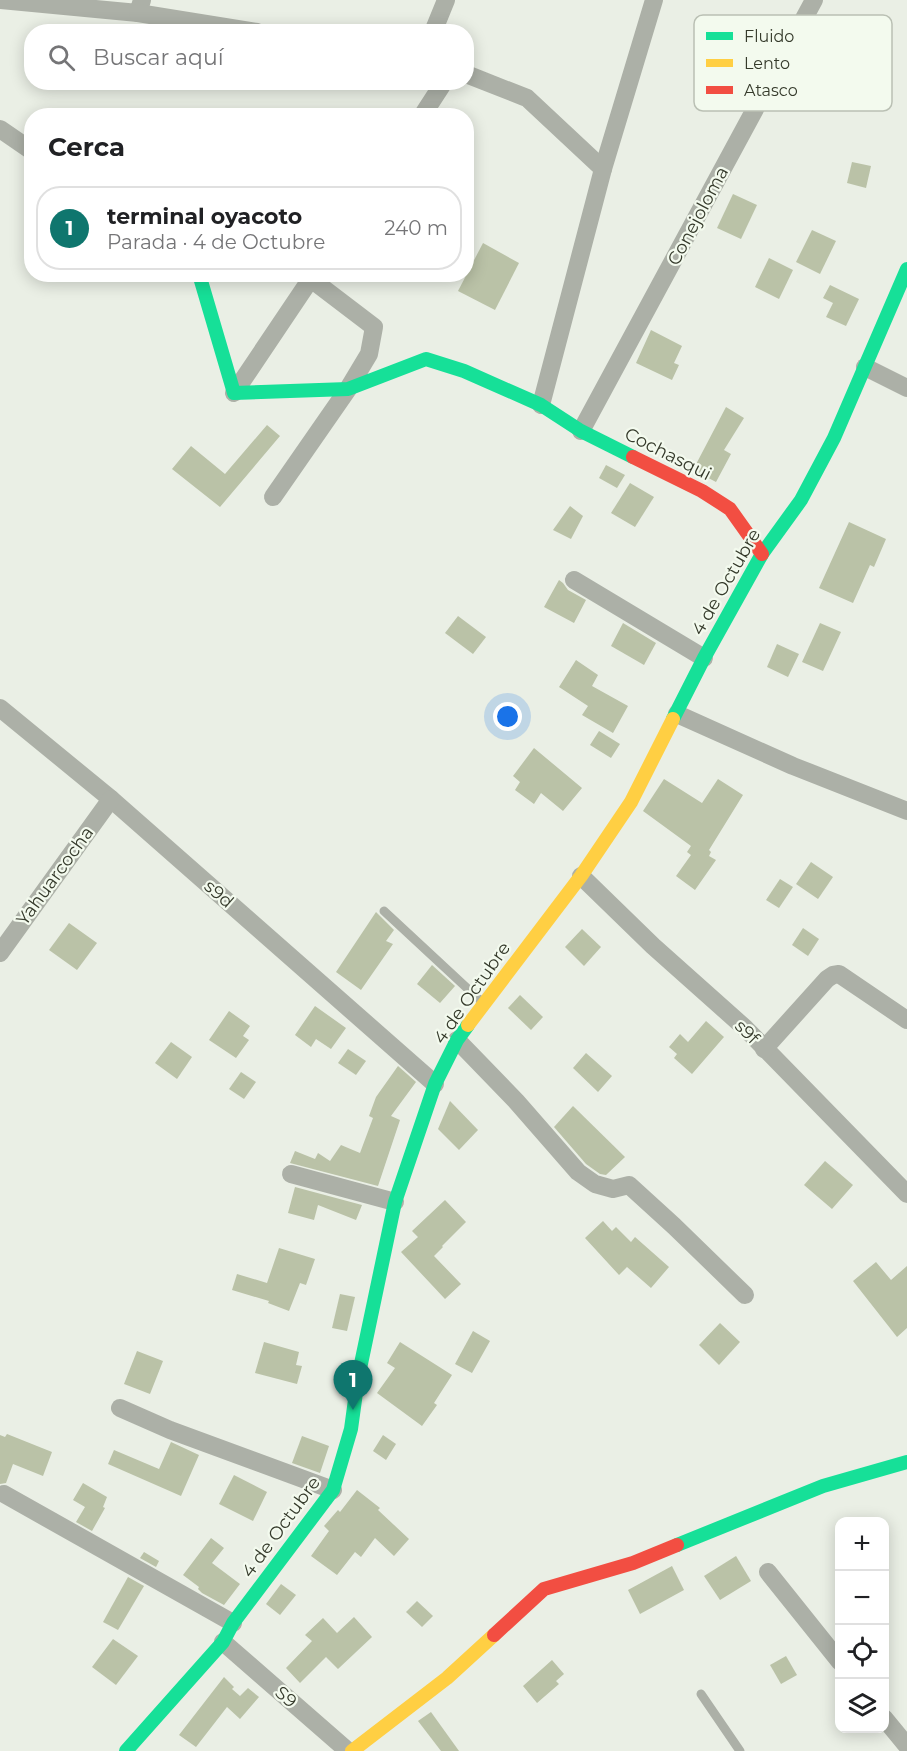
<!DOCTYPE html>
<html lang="es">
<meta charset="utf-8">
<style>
:root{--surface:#fff;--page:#f6f6f6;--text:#202124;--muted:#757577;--line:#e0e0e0;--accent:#0f766e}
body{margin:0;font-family:Montserrat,sans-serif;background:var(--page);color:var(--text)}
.controls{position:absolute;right:18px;bottom:18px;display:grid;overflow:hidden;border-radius:12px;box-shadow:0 3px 15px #0003}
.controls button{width:54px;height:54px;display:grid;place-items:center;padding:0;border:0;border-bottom:2px solid var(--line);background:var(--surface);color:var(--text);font:30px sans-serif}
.you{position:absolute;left:508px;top:717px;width:21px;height:21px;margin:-15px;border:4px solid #fff;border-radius:50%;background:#1a73e8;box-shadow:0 0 0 9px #1a73e833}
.badge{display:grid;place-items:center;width:39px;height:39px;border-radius:50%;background:var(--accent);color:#fff;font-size:20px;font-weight:700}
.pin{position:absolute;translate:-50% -50px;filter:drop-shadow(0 2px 3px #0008)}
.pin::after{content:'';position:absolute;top:32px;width:21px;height:18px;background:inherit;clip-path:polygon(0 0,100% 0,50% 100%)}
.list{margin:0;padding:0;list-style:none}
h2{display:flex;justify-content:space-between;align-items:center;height:78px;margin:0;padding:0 24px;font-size:26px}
h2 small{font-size:20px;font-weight:400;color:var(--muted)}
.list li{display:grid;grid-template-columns:39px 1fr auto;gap:18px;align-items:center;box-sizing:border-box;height:84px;margin:0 12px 12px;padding:0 12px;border:2px solid var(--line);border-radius:24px}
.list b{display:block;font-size:22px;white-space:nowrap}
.list p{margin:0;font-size:20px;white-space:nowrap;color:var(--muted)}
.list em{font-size:20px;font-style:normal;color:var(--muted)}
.icon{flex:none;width:33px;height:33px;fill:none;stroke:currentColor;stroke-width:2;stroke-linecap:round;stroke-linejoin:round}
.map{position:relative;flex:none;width:907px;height:1751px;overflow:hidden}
.search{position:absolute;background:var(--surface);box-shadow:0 3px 15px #0003;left:24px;top:24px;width:450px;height:66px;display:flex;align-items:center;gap:15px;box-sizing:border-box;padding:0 21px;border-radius:24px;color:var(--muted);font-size:22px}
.panel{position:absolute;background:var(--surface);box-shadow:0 3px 15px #0003;left:24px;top:108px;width:450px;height:174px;border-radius:24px}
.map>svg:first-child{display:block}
.building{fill:#bac2a7}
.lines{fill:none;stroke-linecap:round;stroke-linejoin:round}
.lane{stroke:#acb0a7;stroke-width:9}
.street{stroke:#acb0a7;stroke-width:18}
.fast{stroke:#16e098;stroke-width:14}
.slow{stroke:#ffcf43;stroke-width:14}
.jam{stroke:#f24e42;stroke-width:14}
.labels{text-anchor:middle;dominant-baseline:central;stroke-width:4.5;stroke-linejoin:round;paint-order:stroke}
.street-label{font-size:18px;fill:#353a2b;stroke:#f3faee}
.key{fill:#f3faee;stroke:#bac0b4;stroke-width:1.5}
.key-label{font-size:16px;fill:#353a2b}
</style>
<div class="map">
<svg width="907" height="1751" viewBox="0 0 907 1751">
<rect width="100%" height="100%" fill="#eaefe5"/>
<g class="building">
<path d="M 852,162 L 871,166 L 866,188 L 847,183 Z"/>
<path d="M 733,194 L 757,205 L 741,239 L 717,228 Z"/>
<path d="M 812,230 L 836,241 L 820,274 L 796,262 Z"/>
<path d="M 483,243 L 519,263 L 495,310 L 458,291 Z"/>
<path d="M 769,258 L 793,270 L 779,299 L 755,287 Z"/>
<path d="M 830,285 L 859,299 L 846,326 L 826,317 L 833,303 L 823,298 Z"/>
<path d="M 651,330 L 682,346 L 674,363 L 679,365 L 672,380 L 636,363 Z"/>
<path d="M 726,407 L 744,418 L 724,450 L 731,454 L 716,482 L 693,470 Z"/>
<path d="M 267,425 L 280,436 L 220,507 L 172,469 L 191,446 L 225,474 Z"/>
<path d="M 606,465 L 625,475 L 617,488 L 599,478 Z"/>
<path d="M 630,483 L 654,497 L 635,527 L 611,513 Z"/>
<path d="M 570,506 L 583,516 L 571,539 L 553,530 Z"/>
<path d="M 849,522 L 886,539 L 874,567 L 870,565 L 853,603 L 819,588 Z"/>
<path d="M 559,580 L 563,583 L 568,590 L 586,600 L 574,623 L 544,607 Z"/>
<path d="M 458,616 L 486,637 L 473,654 L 445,633 Z"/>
<path d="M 623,623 L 656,643 L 644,665 L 611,646 Z"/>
<path d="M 820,623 L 841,632 L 823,671 L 802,662 Z"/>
<path d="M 777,644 L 799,654 L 788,677 L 767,667 Z"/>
<path d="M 576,660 L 598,675 L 592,686 L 628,706 L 613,733 L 582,715 L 588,706 L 559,687 Z"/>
<path d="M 599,731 L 620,744 L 611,758 L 590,745 Z"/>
<path d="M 534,748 L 582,788 L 563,811 L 541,793 L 534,804 L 515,790 L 520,782 L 513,776 Z"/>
<path d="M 664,779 L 702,803 L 718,779 L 743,795 L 709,850 L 711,852 L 709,856 L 716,860 L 695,890 L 676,876 L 691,855 L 687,852 L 691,846 L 643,811 Z"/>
<path d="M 811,862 L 833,877 L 818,899 L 796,884 Z"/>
<path d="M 780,879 L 793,887 L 779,908 L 766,900 Z"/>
<path d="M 376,912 L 394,930 L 386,941 L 393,944 L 361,990 L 336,972 Z"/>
<path d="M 69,923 L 97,943 L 77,970 L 49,950 Z"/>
<path d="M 803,928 L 819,939 L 808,956 L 792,945 Z"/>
<path d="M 582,929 L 601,947 L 584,966 L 565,947 Z"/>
<path d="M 432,965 L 455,986 L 440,1003 L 417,984 Z"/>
<path d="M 520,995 L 543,1017 L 531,1030 L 508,1008 Z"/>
<path d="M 315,1006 L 346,1028 L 331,1049 L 316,1039 L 311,1047 L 295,1035 Z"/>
<path d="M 229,1011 L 250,1026 L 243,1036 L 249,1040 L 236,1058 L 209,1040 Z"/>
<path d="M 706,1021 L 724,1037 L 692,1074 L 674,1058 L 677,1054 L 669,1047 L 680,1034 L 688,1042 Z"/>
<path d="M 171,1042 L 192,1057 L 177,1079 L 155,1063 Z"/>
<path d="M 348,1049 L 366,1061 L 356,1075 L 338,1063 Z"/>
<path d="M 586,1053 L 612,1076 L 598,1092 L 573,1068 Z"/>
<path d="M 398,1066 L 416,1082 L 391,1116 L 400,1120 L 378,1186 L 290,1163 L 295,1151 L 315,1159 L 318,1153 L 330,1161 L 341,1145 L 360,1153 L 373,1118 L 369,1116 L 376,1097 Z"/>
<path d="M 241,1072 L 256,1082 L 244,1099 L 229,1089 Z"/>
<path d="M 450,1101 L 478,1130 L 459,1150 L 438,1129 Z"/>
<path d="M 573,1106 L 625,1157 L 606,1175 L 600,1174 L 586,1164 L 554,1127 Z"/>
<path d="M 825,1161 L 853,1185 L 832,1209 L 804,1185 Z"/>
<path d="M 295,1187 L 362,1205 L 356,1220 L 318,1205 L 314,1220 L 288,1213 Z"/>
<path d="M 445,1200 L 466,1222 L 442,1246 L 443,1247 L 434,1256 L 461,1284 L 445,1299 L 401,1252 L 418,1237 L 412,1231 Z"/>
<path d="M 603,1221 L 612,1231 L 616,1227 L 631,1242 L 635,1237 L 669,1267 L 651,1288 L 627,1267 L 619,1275 L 585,1238 Z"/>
<path d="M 279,1248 L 315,1259 L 306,1285 L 300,1283 L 289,1311 L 268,1303 L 269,1301 L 232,1290 L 237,1274 L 267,1283 Z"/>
<path d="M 876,1262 L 891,1280 L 907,1266 L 907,1328 L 897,1337 L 853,1281 Z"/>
<path d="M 340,1294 L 355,1297 L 347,1331 L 332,1328 Z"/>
<path d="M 720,1323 L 740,1342 L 719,1365 L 699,1345 Z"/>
<path d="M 473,1331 L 490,1341 L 472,1373 L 455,1364 Z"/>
<path d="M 264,1342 L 299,1352 L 296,1365 L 302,1366 L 297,1384 L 255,1373 Z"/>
<path d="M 400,1342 L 452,1375 L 434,1403 L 437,1405 L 422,1426 L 377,1393 L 395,1368 L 387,1363 Z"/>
<path d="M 137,1351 L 163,1361 L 150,1394 L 124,1384 Z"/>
<path d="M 7,1434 L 52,1452 L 43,1476 L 13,1464 L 6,1483 L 0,1484 L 0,1435 L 5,1437 Z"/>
<path d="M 383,1435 L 396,1444 L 386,1460 L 373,1451 Z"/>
<path d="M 302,1436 L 329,1446 L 320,1473 L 292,1463 Z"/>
<path d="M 171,1442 L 199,1455 L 181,1496 L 108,1464 L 114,1450 L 159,1469 Z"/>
<path d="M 234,1475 L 267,1492 L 253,1521 L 219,1504 Z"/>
<path d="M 83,1483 L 107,1497 L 103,1507 L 105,1508 L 92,1531 L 76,1522 L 85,1507 L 73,1500 Z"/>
<path d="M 357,1490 L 380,1508 L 378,1510 L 409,1539 L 394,1556 L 375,1538 L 361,1557 L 355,1552 L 337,1575 L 311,1556 L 329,1531 L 324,1526 L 338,1510 L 340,1512 Z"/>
<path d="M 211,1538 L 224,1548 L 212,1563 L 240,1584 L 224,1605 L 202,1593 L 198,1589 L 199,1587 L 183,1575 Z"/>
<path d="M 144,1552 L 159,1561 L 156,1567 L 140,1558 Z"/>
<path d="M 736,1556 L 751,1581 L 720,1600 L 704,1576 Z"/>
<path d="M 672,1566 L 684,1590 L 640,1614 L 628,1590 Z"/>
<path d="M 128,1577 L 144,1586 L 118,1630 L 103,1622 Z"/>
<path d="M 281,1584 L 296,1595 L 280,1615 L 266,1604 Z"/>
<path d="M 417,1601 L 433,1616 L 422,1627 L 406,1612 Z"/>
<path d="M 354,1617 L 372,1637 L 338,1669 L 326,1657 L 300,1683 L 286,1668 L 312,1641 L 305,1635 L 323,1618 L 337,1633 Z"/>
<path d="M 113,1639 L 138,1656 L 116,1685 L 92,1667 Z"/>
<path d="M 786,1656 L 797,1675 L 781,1684 L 770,1665 Z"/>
<path d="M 552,1660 L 564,1674 L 556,1681 L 559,1684 L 537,1703 L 523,1686 Z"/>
<path d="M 224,1677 L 234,1687 L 232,1689 L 240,1696 L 248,1688 L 259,1697 L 240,1719 L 227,1707 L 196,1747 L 179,1735 Z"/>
<path d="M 431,1712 L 459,1751 L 441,1751 L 418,1721 Z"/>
</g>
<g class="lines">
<g class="lane">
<path d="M 384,911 L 482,1002"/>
<path d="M 701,1694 L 740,1751"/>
</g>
<g class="street">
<path d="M 1,0 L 138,13 L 142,0"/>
<path d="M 138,13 L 257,32"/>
<path d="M 433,32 L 446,0"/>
<path d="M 466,74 L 527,98 L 603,169"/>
<path d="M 422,116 L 444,82"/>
<path d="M 0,129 L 32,151"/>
<path d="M 865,367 L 907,388"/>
<path d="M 234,393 L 314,274"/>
<path d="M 541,405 L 603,169 L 654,0"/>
<path d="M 581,431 L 814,0"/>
<path d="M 273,497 L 348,389 L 369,354 L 374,327 L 311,279"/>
<path d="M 574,580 L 704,658"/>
<path d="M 0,708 L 111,799 L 435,1084"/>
<path d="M 677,714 L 793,766 L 907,811"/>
<path d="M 581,876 L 653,946 L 745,1028 L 907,1194"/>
<path d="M 0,953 L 111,799"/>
<path d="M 457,1040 L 516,1101 L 578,1172 L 595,1184 L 613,1189 L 629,1185 L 674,1226 L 745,1295"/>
<path d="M 764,1049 L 827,979 L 833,975 L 839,974 L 907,1020"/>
<path d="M 291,1174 L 395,1202"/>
<path d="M 120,1408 L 170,1430 L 333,1490"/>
<path d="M 4,1494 L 233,1623"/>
<path d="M 768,1572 L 840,1662"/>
<path d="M 223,1642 L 348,1751"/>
<path d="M 884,1718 L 907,1746"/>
</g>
<g class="fast">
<path d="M 199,274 L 234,393 L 348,389 L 426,359 L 464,371 L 541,405 L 581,431 L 633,457"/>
<path d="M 673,719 L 704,658 L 762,554 L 801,500 L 834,438 L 907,269"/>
<path d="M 677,1545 L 823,1486 L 907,1462"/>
<path d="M 126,1751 L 223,1642 L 233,1623 L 333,1490 L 351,1429 L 358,1378 L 395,1202 L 435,1084 L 457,1040 L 468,1025"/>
</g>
<g class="slow">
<path d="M 468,1025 L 581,876 L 631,802 L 673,719"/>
<path d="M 352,1751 L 447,1678 L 494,1635"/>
</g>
<g class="jam">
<path d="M 633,457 L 702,491 L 730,509 L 762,554"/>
<path d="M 494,1635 L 544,1589 L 633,1563 L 677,1545"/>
</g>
</g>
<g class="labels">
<g class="street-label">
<text transform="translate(698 216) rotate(-62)">Conejoloma</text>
<text transform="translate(668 454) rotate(27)">Cochasqui</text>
<text transform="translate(726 582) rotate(-60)">4 de Octubre</text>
<text transform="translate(55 876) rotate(-54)">Yahuarcocha</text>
<text transform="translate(219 894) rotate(41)">s9d</text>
<text transform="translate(472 993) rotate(-55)">4 de Octubre</text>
<text transform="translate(747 1032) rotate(45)">s9f</text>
<text transform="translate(281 1527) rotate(-54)">4 de Octubre</text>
<text transform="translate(286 1697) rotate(41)">S9</text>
</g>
</g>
<rect x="694" y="15" width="198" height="96" rx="9" class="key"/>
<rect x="706" y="32" width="27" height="8" fill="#16e098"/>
<rect x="706" y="59" width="27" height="8" fill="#ffcf43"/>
<rect x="706" y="86" width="27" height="8" fill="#f24e42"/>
<g class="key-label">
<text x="744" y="42">Fluido</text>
<text x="744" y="69">Lento</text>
<text x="744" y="96">Atasco</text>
</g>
</svg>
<div class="controls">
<button>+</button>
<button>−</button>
<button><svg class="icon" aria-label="locate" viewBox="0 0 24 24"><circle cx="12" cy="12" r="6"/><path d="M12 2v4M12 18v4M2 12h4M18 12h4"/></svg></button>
<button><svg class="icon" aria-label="layers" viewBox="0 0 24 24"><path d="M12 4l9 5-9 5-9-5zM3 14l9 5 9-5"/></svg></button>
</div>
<div class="you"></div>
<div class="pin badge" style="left:353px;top:1410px">1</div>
<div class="search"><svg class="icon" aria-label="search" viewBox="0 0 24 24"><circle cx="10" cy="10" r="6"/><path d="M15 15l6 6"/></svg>Buscar aquí</div>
<section class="panel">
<h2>Cerca<small></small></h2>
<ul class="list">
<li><span class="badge">1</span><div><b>terminal oyacoto</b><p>Parada · 4 de Octubre</p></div><em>240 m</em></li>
</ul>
</section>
</div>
